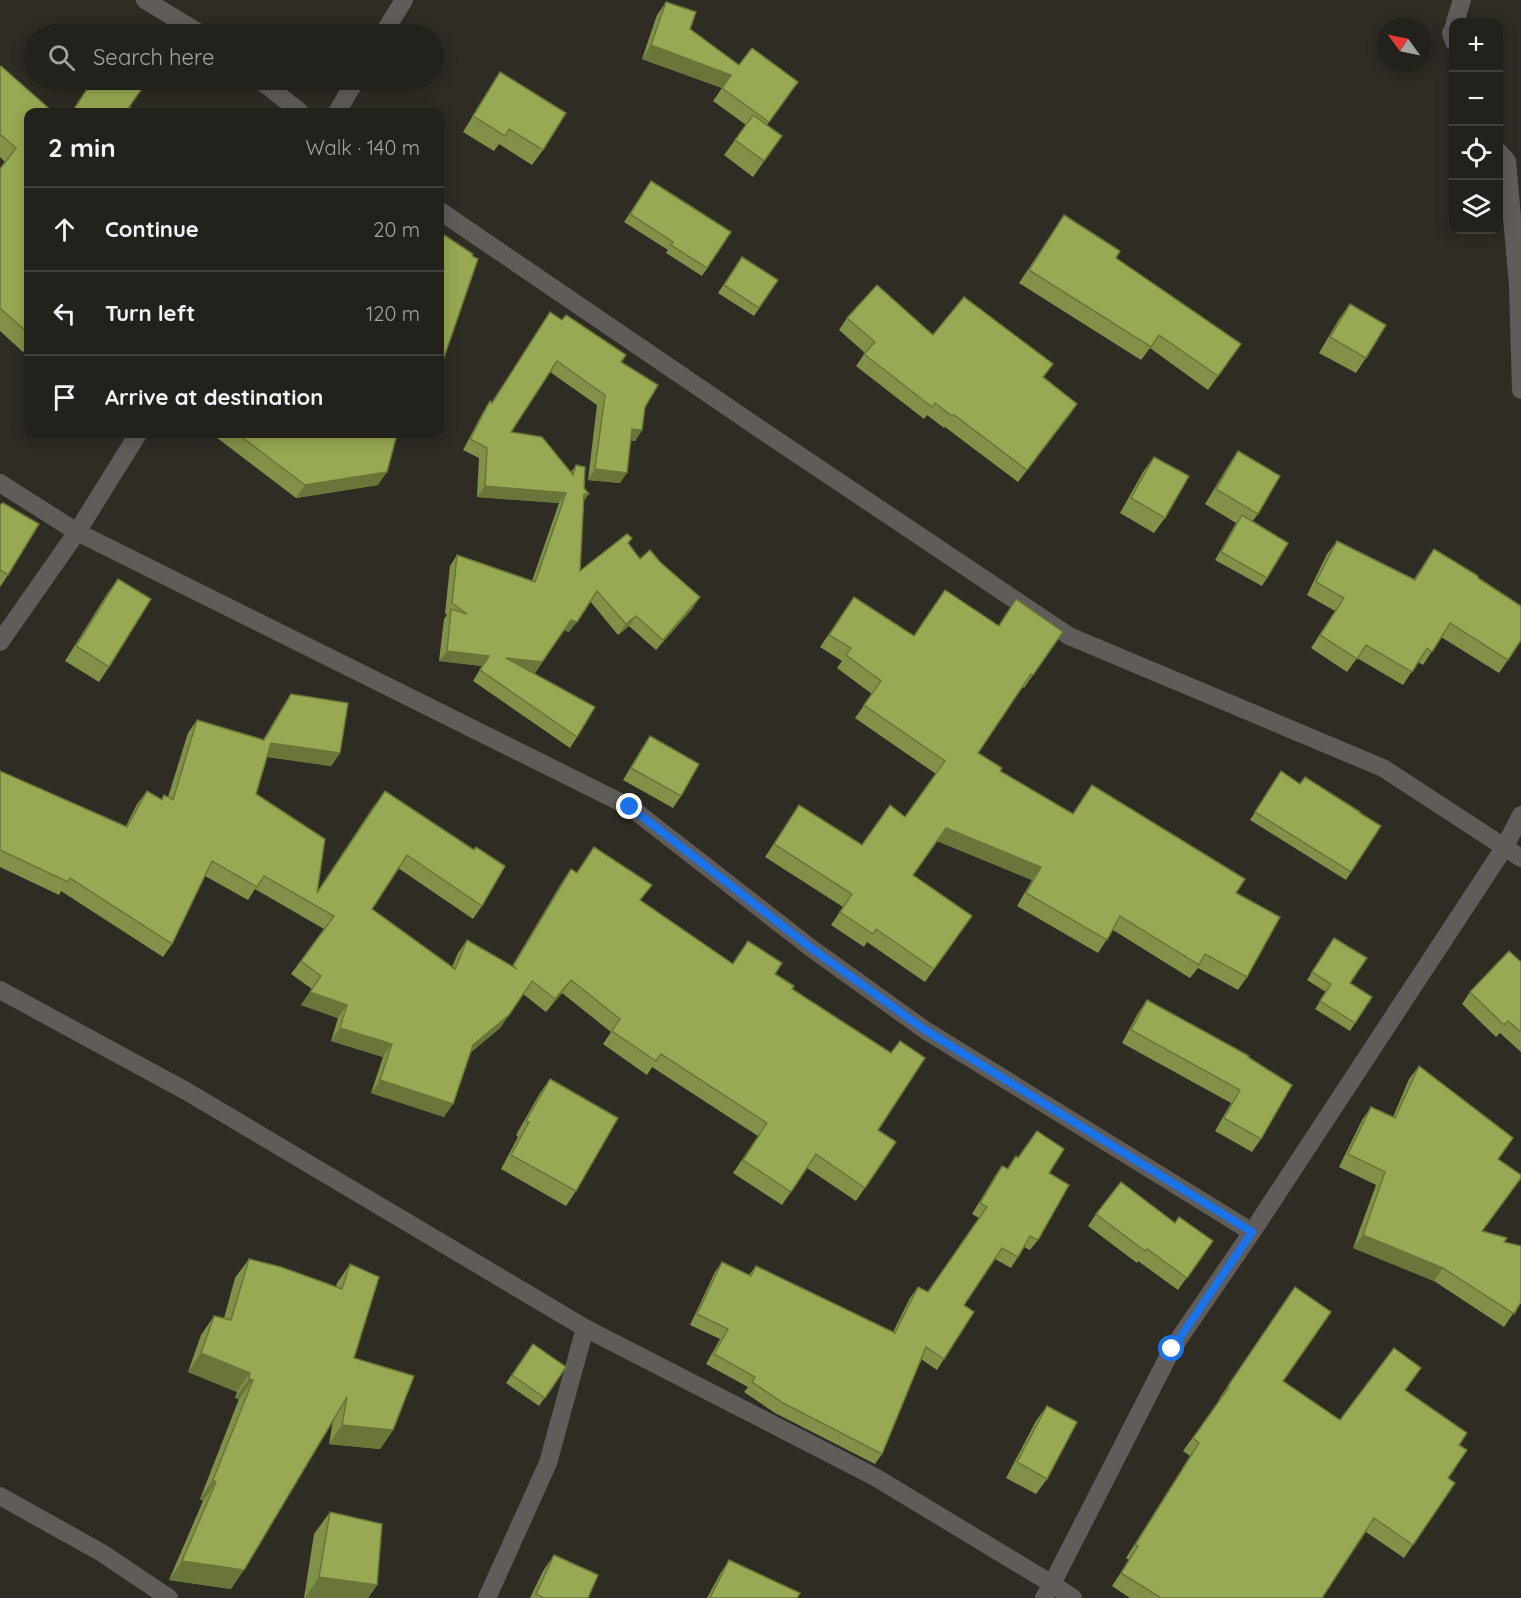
<!DOCTYPE html>
<meta charset="utf-8">
<style>
:root{--surface:#23211b;--page:#2f2e28;--text:#f1f3f6;--muted:#a3a3a3;--line:#403e3a}
body{margin:0;font-family:Quicksand,sans-serif;background:var(--page);color:var(--text)}
.controls{position:absolute;right:18px;top:18px;display:grid;overflow:hidden;border-radius:12px;box-shadow:0 3px 15px #0003}
.controls button{width:54px;height:54px;display:grid;place-items:center;padding:0;border:0;border-bottom:2px solid var(--line);background:var(--surface);color:var(--text);font:30px sans-serif}
.compass{position:absolute;left:1377px;top:18px;width:54px;height:54px;border-radius:50%;background:var(--surface);box-shadow:0 3px 15px #0003;rotate:303deg}
.stop{position:absolute;width:18px;height:18px;margin:-14px;border:4px solid #1a73e8;border-radius:50%;background:#fff}
.stop.end{background:#1a73e8;border-color:#fff;box-shadow:0 2px 6px #0008}
.list{margin:0;padding:0;list-style:none}
h2{display:flex;justify-content:space-between;align-items:center;height:78px;margin:0;padding:0 24px;font-size:26px}
h2 small{font-size:20px;font-weight:400;color:var(--muted)}
.list li{display:grid;grid-template-columns:39px 1fr auto;gap:18px;align-items:center;box-sizing:border-box;height:84px;padding:0 24px;border-top:2px solid var(--line)}
.list b{display:block;font-size:22px;white-space:nowrap}
.list em{font-size:20px;font-style:normal;color:var(--muted)}
.icon{flex:none;width:33px;height:33px;fill:none;stroke:currentColor;stroke-width:2;stroke-linecap:round;stroke-linejoin:round}
.map{position:relative;flex:none;width:1521px;height:1598px;overflow:hidden}
.search{position:absolute;background:var(--surface);box-shadow:0 3px 15px #0003;left:24px;top:24px;width:420px;height:66px;display:flex;align-items:center;gap:15px;box-sizing:border-box;padding:0 21px;border-radius:33px;color:var(--muted);font-size:22px}
.panel{position:absolute;background:var(--surface);box-shadow:0 3px 15px #0003;left:24px;top:108px;width:420px;height:330px;border-radius:12px}
.map>svg:first-child{display:block}
.lines{fill:none;stroke-linecap:round;stroke-linejoin:round}
.minor{stroke:#605c5a;stroke-width:18}
.wall{fill:#829147}
.shaded-wall{fill:#6a7639}
.building{fill:#97a952;stroke:#6a7639;stroke-width:1.5}
.route{stroke:#1a73e8;stroke-width:8}
</style>
<div class="map">
<svg width="1521" height="1598" viewBox="0 0 1521 1598">
<rect width="100%" height="100%" fill="#2f2c24"/>
<g class="lines">
<g class="minor">
<path d="M 145,0 L 201,34"/>
<path d="M 1455,22 L 1462,0"/>
<path d="M 1454,27 L 1451,33 L 1454,42"/>
<path d="M 383,34 L 404,0"/>
<path d="M 260,80 L 300,112"/>
<path d="M 337,112 L 356,80"/>
<path d="M 1498,151 L 1507,161 L 1518,285 L 1521,390"/>
<path d="M 440,211 L 766,433 L 1069,636 L 1383,768 L 1521,858"/>
<path d="M 0,483 L 77,532 L 630,807 L 811,948 L 925,1030 L 1252,1232"/>
<path d="M 0,642 L 77,532 L 138,434"/>
<path d="M 0,990 L 186,1091 L 585,1328 L 875,1477 L 1052,1584 L 1073,1598"/>
<path d="M 0,1496 L 102,1553 L 169,1598"/>
<path d="M 487,1598 L 548,1463 L 585,1328"/>
<path d="M 1044,1598 L 1052,1584 L 1172,1349 L 1252,1232 L 1504,848 L 1521,815"/>
</g>
</g>
<g class="wall">
<path d="M 666,2 L 690,29 L 739,65 L 798,82 L 767,125 L 782,136 L 753,177 L 724,155 L 746,125 L 713,101 L 722,88 L 642,59 L 657,15 Z"/>
<path d="M 0,67 L 53,112 L 26,258 L 28,261 L 28,344 L 23,352 L 0,331 L 0,169 L 5,162 L 0,157 Z"/>
<path d="M 500,72 L 543,150 L 532,165 L 499,144 L 494,151 L 463,132 L 490,88 Z"/>
<path d="M 651,181 L 731,232 L 702,276 L 666,253 L 668,250 L 624,222 Z"/>
<path d="M 1064,215 L 1116,258 L 1241,344 L 1208,390 L 1150,348 L 1141,360 L 1019,283 Z"/>
<path d="M 742,257 L 778,280 L 754,316 L 718,293 Z"/>
<path d="M 1350,304 L 1366,358 L 1356,373 L 1319,353 L 1339,319 Z"/>
<path d="M 847,318 L 1044,377 L 1077,404 L 1018,482 L 945,427 L 944,428 L 927,415 L 924,419 L 856,366 L 865,353 L 839,330 Z"/>
<path d="M 543,323 L 621,362 L 645,407 L 642,430 L 635,441 L 631,440 L 620,483 L 588,480 L 597,405 L 550,372 L 511,432 L 571,472 L 576,465 L 583,502 L 580,571 L 628,543 L 640,559 L 693,608 L 656,650 L 629,626 L 618,635 L 590,601 L 569,632 L 564,630 L 535,673 L 532,672 L 577,737 L 570,748 L 473,681 L 482,666 L 439,661 L 444,619 L 447,615 L 445,613 L 450,566 L 457,555 L 532,581 L 559,503 L 477,497 L 479,458 L 463,450 L 483,412 L 490,401 L 492,402 Z"/>
<path d="M 212,434 L 397,434 L 378,485 L 296,498 Z"/>
<path d="M 1238,451 L 1258,514 L 1252,522 L 1267,578 L 1262,586 L 1215,560 L 1236,523 L 1205,504 L 1228,466 Z"/>
<path d="M 1154,457 L 1165,518 L 1154,533 L 1120,513 L 1143,472 Z"/>
<path d="M 0,505 L 8,575 L 0,587 Z"/>
<path d="M 1337,541 L 1414,579 L 1434,549 L 1478,578 L 1508,660 L 1499,673 L 1441,637 L 1423,665 L 1418,662 L 1403,685 L 1357,658 L 1347,672 L 1311,648 L 1335,611 L 1307,595 L 1327,554 Z"/>
<path d="M 118,579 L 109,667 L 99,682 L 65,661 L 107,594 Z"/>
<path d="M 854,597 L 914,636 L 998,626 L 1016,599 L 1063,632 L 1024,688 L 1022,687 L 978,753 L 1000,771 L 1073,814 L 1092,785 L 1236,893 L 1247,977 L 1238,990 L 1198,968 L 1190,978 L 1113,930 L 1098,953 L 1017,906 L 1032,880 L 937,841 L 913,875 L 972,916 L 925,982 L 867,942 L 864,947 L 831,925 L 843,907 L 765,857 L 799,805 L 862,845 L 905,817 L 936,774 L 855,718 L 872,694 L 837,668 L 842,661 L 820,647 Z"/>
<path d="M 291,694 L 340,753 L 331,766 L 267,757 L 256,794 L 317,892 L 375,804 L 482,906 L 473,919 L 398,868 L 372,909 L 452,967 L 458,953 L 467,940 L 512,966 L 562,882 L 571,869 L 577,872 L 594,847 L 641,901 L 732,964 L 748,941 L 775,974 L 792,989 L 878,1130 L 896,1142 L 856,1201 L 807,1168 L 782,1205 L 733,1173 L 758,1136 L 652,1067 L 647,1075 L 603,1044 L 611,1032 L 562,993 L 546,1012 L 523,994 L 500,1028 L 470,1053 L 444,1117 L 371,1093 L 383,1057 L 331,1041 L 338,1018 L 301,1005 L 312,989 L 291,974 L 324,929 L 255,889 L 248,900 L 205,876 L 172,944 L 163,957 L 61,891 L 59,895 L 0,867 L 0,771 L 126,826 L 137,804 L 147,791 L 161,799 L 164,795 L 168,797 L 188,733 L 197,720 L 263,740 L 282,708 Z"/>
<path d="M 650,736 L 681,796 L 673,808 L 623,780 L 642,748 Z"/>
<path d="M 1281,771 L 1300,784 L 1360,813 L 1381,826 L 1346,880 L 1250,820 Z"/>
<path d="M 1334,938 L 1350,983 L 1355,1023 L 1350,1031 L 1315,1009 L 1326,992 L 1307,980 Z"/>
<path d="M 1521,962 L 1521,1052 L 1500,1033 L 1496,1037 L 1462,1004 L 1470,992 Z"/>
<path d="M 1147,1000 L 1248,1057 L 1261,1139 L 1252,1152 L 1215,1131 L 1231,1103 L 1122,1043 L 1138,1013 Z"/>
<path d="M 1419,1066 L 1498,1159 L 1483,1231 L 1504,1242 L 1521,1302 L 1504,1327 L 1434,1281 L 1353,1248 L 1376,1185 L 1339,1167 L 1362,1120 L 1371,1107 L 1393,1117 L 1409,1079 Z"/>
<path d="M 550,1079 L 576,1191 L 566,1206 L 501,1169 L 518,1137 L 516,1135 L 540,1093 Z"/>
<path d="M 1016,1156 L 1049,1173 L 1038,1240 L 1030,1250 L 1024,1247 L 1011,1268 L 995,1259 L 964,1305 L 944,1359 L 937,1370 L 921,1359 L 882,1454 L 875,1464 L 775,1413 L 744,1392 L 748,1387 L 706,1364 L 720,1339 L 690,1325 L 715,1272 L 722,1262 L 749,1275 L 756,1266 L 893,1332 L 910,1298 L 918,1287 L 928,1292 L 979,1218 L 972,1214 L 995,1176 L 1002,1166 L 1007,1169 Z"/>
<path d="M 1096,1214 L 1175,1223 L 1213,1241 L 1178,1290 L 1138,1261 L 1137,1263 L 1088,1226 Z"/>
<path d="M 249,1259 L 336,1287 L 337,1283 L 350,1264 L 354,1358 L 393,1430 L 380,1449 L 329,1444 L 333,1420 L 231,1589 L 169,1580 L 203,1501 L 200,1499 L 239,1399 L 235,1398 L 237,1392 L 188,1372 L 201,1335 L 214,1316 L 224,1318 L 235,1278 Z"/>
<path d="M 1295,1287 L 1283,1381 L 1340,1420 L 1406,1390 L 1459,1445 L 1448,1478 L 1455,1483 L 1404,1558 L 1366,1532 L 1322,1598 L 1130,1598 L 1112,1586 L 1129,1560 L 1126,1558 L 1190,1456 L 1183,1451 L 1220,1400 L 1219,1399 Z"/>
<path d="M 533,1344 L 566,1367 L 539,1406 L 506,1383 Z"/>
<path d="M 1047,1406 L 1047,1479 L 1036,1494 L 1006,1478 L 1036,1421 Z"/>
<path d="M 330,1512 L 377,1585 L 368,1598 L 304,1598 L 314,1534 Z"/>
<path d="M 554,1555 L 588,1598 L 530,1598 L 543,1571 Z"/>
<path d="M 729,1560 L 797,1598 L 707,1598 L 720,1574 Z"/>
</g>
<g class="shaded-wall">
<path d="M 651,45 L 731,75 L 722,88 L 642,59 Z"/>
<path d="M 1077,404 L 1069,416 L 1018,482 L 1027,470 Z"/>
<path d="M 632,429 L 642,430 L 635,441 L 625,440 Z"/>
<path d="M 595,469 L 627,473 L 620,483 L 588,480 Z"/>
<path d="M 387,472 L 378,485 L 296,498 L 305,485 Z"/>
<path d="M 485,486 L 566,493 L 559,503 L 477,497 Z"/>
<path d="M 584,494 L 589,494 L 581,505 Z"/>
<path d="M 700,597 L 693,608 L 656,650 L 663,640 Z"/>
<path d="M 636,616 L 629,626 L 618,635 L 626,624 Z"/>
<path d="M 571,620 L 577,622 L 569,632 L 563,630 Z"/>
<path d="M 447,651 L 489,656 L 482,666 L 439,661 Z"/>
<path d="M 506,658 L 542,662 L 535,673 L 498,668 Z"/>
<path d="M 271,743 L 340,753 L 331,766 L 262,756 Z"/>
<path d="M 946,828 L 1041,867 L 1032,880 L 937,841 Z"/>
<path d="M 571,980 L 562,993 L 546,1012 L 555,999 Z"/>
<path d="M 310,992 L 347,1005 L 338,1018 L 301,1005 Z"/>
<path d="M 509,1015 L 500,1028 L 464,1058 L 473,1045 Z"/>
<path d="M 340,1028 L 392,1044 L 383,1057 L 331,1041 Z"/>
<path d="M 380,1080 L 453,1104 L 444,1117 L 371,1093 Z"/>
<path d="M 1363,1235 L 1443,1268 L 1434,1281 L 1353,1248 Z"/>
<path d="M 201,1353 L 250,1373 L 237,1392 L 188,1372 Z"/>
<path d="M 249,1379 L 253,1380 L 239,1399 L 235,1398 Z"/>
<path d="M 342,1425 L 393,1430 L 380,1449 L 329,1444 Z"/>
<path d="M 213,1480 L 216,1482 L 203,1501 L 200,1499 Z"/>
<path d="M 182,1561 L 244,1570 L 231,1589 L 169,1580 Z"/>
<path d="M 319,1577 L 377,1585 L 368,1598 L 305,1598 Z"/>
</g>
<g class="building">
<path d="M 666,2 L 696,12 L 690,29 L 739,65 L 752,48 L 798,82 L 769,122 L 722,88 L 731,75 L 651,45 Z"/>
<path d="M 1,66 L 53,112 L 28,112 L 28,253 L 25,258 L 28,261 L 28,333 L 0,308 L 0,169 L 16,148 L 0,134 L 0,67 Z"/>
<path d="M 500,72 L 566,113 L 543,150 L 509,129 L 505,136 L 473,116 Z"/>
<path d="M 93,80 L 148,80 L 129,107 L 131,108 L 128,112 L 72,112 Z"/>
<path d="M 753,115 L 782,136 L 764,161 L 735,140 Z"/>
<path d="M 651,181 L 731,232 L 707,268 L 671,245 L 673,242 L 630,214 Z"/>
<path d="M 1064,215 L 1120,251 L 1116,258 L 1241,344 L 1218,376 L 1159,335 L 1151,347 L 1029,270 Z"/>
<path d="M 444,235 L 473,254 L 472,256 L 478,259 L 440,369 L 440,241 Z"/>
<path d="M 742,257 L 778,280 L 759,308 L 724,285 Z"/>
<path d="M 877,285 L 933,335 L 964,297 L 1053,364 L 1043,377 L 1077,404 L 1027,470 L 954,415 L 952,416 L 935,403 L 932,407 L 864,354 L 875,342 L 847,318 Z"/>
<path d="M 1350,304 L 1386,325 L 1366,358 L 1330,337 Z"/>
<path d="M 550,312 L 562,320 L 566,315 L 626,355 L 621,362 L 658,385 L 645,407 L 642,430 L 632,429 L 627,473 L 595,469 L 605,395 L 557,361 L 511,432 L 542,437 L 573,475 L 576,465 L 585,467 L 584,488 L 589,494 L 584,494 L 580,571 L 627,534 L 632,538 L 628,543 L 640,559 L 650,550 L 660,562 L 700,597 L 663,640 L 636,616 L 626,624 L 597,591 L 577,622 L 571,620 L 542,662 L 506,658 L 595,707 L 577,737 L 480,670 L 489,656 L 447,651 L 451,609 L 467,614 L 452,603 L 457,555 L 535,582 L 566,493 L 485,486 L 487,448 L 470,439 L 490,401 L 492,403 Z"/>
<path d="M 238,434 L 397,434 L 387,472 L 305,485 Z"/>
<path d="M 1238,451 L 1280,476 L 1258,514 L 1216,489 Z"/>
<path d="M 1154,457 L 1189,476 L 1165,518 L 1131,498 Z"/>
<path d="M 3,503 L 39,524 L 8,575 L 0,570 L 0,505 Z"/>
<path d="M 1242,515 L 1288,543 L 1267,578 L 1221,552 Z"/>
<path d="M 1337,541 L 1415,580 L 1434,549 L 1478,576 L 1478,578 L 1521,606 L 1521,640 L 1508,660 L 1450,623 L 1432,652 L 1427,648 L 1412,672 L 1366,645 L 1357,659 L 1320,635 L 1344,598 L 1316,582 Z"/>
<path d="M 118,579 L 151,599 L 109,667 L 76,646 Z"/>
<path d="M 945,590 L 999,626 L 1016,599 L 1063,632 L 1033,675 L 1031,674 L 978,753 L 1002,768 L 1000,771 L 1073,814 L 1092,785 L 1245,879 L 1236,893 L 1280,917 L 1247,977 L 1205,954 L 1199,965 L 1120,916 L 1107,940 L 1026,893 L 1041,867 L 946,828 L 913,875 L 972,916 L 934,969 L 876,929 L 873,934 L 840,912 L 852,894 L 774,844 L 799,805 L 862,845 L 890,805 L 905,817 L 945,761 L 864,705 L 881,681 L 846,655 L 851,648 L 829,635 L 854,597 L 914,636 Z"/>
<path d="M 291,694 L 348,703 L 340,753 L 271,743 L 256,794 L 325,839 L 317,893 L 385,791 L 474,850 L 476,847 L 505,866 L 482,906 L 407,855 L 372,909 L 455,969 L 467,940 L 517,969 L 513,966 L 571,869 L 577,873 L 594,847 L 652,885 L 640,900 L 733,964 L 748,941 L 782,963 L 775,974 L 794,986 L 792,989 L 891,1053 L 900,1041 L 925,1058 L 878,1130 L 896,1142 L 865,1188 L 816,1154 L 791,1192 L 743,1160 L 767,1123 L 661,1054 L 656,1061 L 612,1031 L 620,1019 L 571,980 L 555,999 L 532,981 L 509,1015 L 473,1045 L 453,1104 L 380,1080 L 392,1044 L 340,1028 L 347,1005 L 310,992 L 321,976 L 301,961 L 334,916 L 264,876 L 257,887 L 212,861 L 172,944 L 70,878 L 68,882 L 0,850 L 0,771 L 127,827 L 147,791 L 162,800 L 164,795 L 173,800 L 197,720 L 264,740 Z"/>
<path d="M 650,736 L 699,764 L 681,796 L 631,768 Z"/>
<path d="M 1281,771 L 1300,784 L 1305,777 L 1360,812 L 1360,813 L 1381,826 L 1351,872 L 1255,812 Z"/>
<path d="M 1334,938 L 1367,958 L 1350,983 L 1372,997 L 1355,1023 L 1320,1001 L 1331,984 L 1312,972 Z"/>
<path d="M 1509,951 L 1521,962 L 1521,1032 L 1508,1021 L 1504,1025 L 1470,992 Z"/>
<path d="M 1147,1000 L 1249,1056 L 1248,1057 L 1292,1085 L 1261,1139 L 1224,1118 L 1240,1090 L 1131,1030 Z"/>
<path d="M 1419,1066 L 1513,1138 L 1498,1159 L 1521,1175 L 1521,1178 L 1482,1231 L 1507,1238 L 1504,1242 L 1521,1246 L 1521,1302 L 1514,1314 L 1443,1268 L 1363,1235 L 1385,1172 L 1348,1154 L 1371,1107 L 1395,1118 Z"/>
<path d="M 550,1079 L 618,1118 L 576,1191 L 511,1155 L 529,1122 L 526,1121 Z"/>
<path d="M 1037,1131 L 1064,1149 L 1049,1173 L 1069,1185 L 1038,1240 L 1030,1236 L 1018,1257 L 1002,1248 L 964,1305 L 974,1312 L 944,1359 L 926,1347 L 882,1454 L 783,1403 L 752,1382 L 755,1377 L 714,1354 L 728,1329 L 697,1314 L 722,1262 L 751,1276 L 756,1266 L 895,1333 L 918,1287 L 928,1292 L 987,1207 L 980,1203 L 1002,1166 L 1008,1169 L 1016,1156 L 1018,1158 Z"/>
<path d="M 1121,1182 L 1175,1223 L 1179,1217 L 1213,1241 L 1187,1278 L 1147,1249 L 1145,1251 L 1096,1214 Z"/>
<path d="M 249,1259 L 281,1267 L 342,1289 L 350,1264 L 379,1277 L 354,1358 L 414,1376 L 393,1430 L 342,1425 L 347,1397 L 244,1570 L 182,1561 L 216,1482 L 213,1480 L 253,1380 L 249,1379 L 250,1373 L 201,1353 L 214,1316 L 231,1320 Z"/>
<path d="M 1295,1287 L 1331,1312 L 1283,1381 L 1340,1420 L 1394,1348 L 1421,1368 L 1405,1390 L 1467,1433 L 1459,1445 L 1467,1450 L 1448,1478 L 1455,1483 L 1413,1545 L 1374,1518 L 1322,1598 L 1161,1598 L 1121,1573 L 1138,1546 L 1135,1545 L 1199,1443 L 1193,1438 L 1229,1387 L 1228,1386 Z"/>
<path d="M 533,1344 L 566,1367 L 545,1398 L 512,1375 Z"/>
<path d="M 1047,1406 L 1077,1422 L 1047,1479 L 1017,1462 Z"/>
<path d="M 330,1512 L 382,1524 L 377,1585 L 319,1577 Z"/>
<path d="M 554,1555 L 598,1575 L 588,1598 L 544,1598 L 536,1594 Z"/>
<path d="M 729,1560 L 800,1593 L 797,1598 L 710,1598 Z"/>
</g>
<g class="lines">
<path class="route" d="M 630,807 L 811,948 L 925,1030 L 1252,1232 L 1172,1349"/>
</g>
</svg>
<div class="controls">
<button>+</button>
<button>−</button>
<button><svg class="icon" aria-label="locate" viewBox="0 0 24 24"><circle cx="12" cy="12" r="6"/><path d="M12 2v4M12 18v4M2 12h4M18 12h4"/></svg></button>
<button><svg class="icon" aria-label="layers" viewBox="0 0 24 24"><path d="M12 4l9 5-9 5-9-5zM3 14l9 5 9-5"/></svg></button>
</div>
<svg class="compass" viewBox="-18 -18 36 36"><path d="M0-13l5 13h-10z" fill="#e53935"/><path d="M0 13l5-13h-10z" fill="#a3a3a3"/></svg>
<div class="stop" style="left:1172px;top:1349px"></div>
<div class="stop end" style="left:630px;top:807px"></div>
<div class="search"><svg class="icon" aria-label="search" viewBox="0 0 24 24"><circle cx="10" cy="10" r="6"/><path d="M15 15l6 6"/></svg>Search here</div>
<section class="panel">
<h2>2 min<small>Walk · 140 m</small></h2>
<ul class="list">
<li><svg class="icon" aria-label="ahead" viewBox="0 0 24 24"><path d="M12 20V5M6 11l6-6 6 6"/></svg><div><b>Continue</b></div><em>20 m</em></li>
<li><svg class="icon" aria-label="left" viewBox="0 0 24 24"><path d="M17 20v-9H6M10 6l-5 5 5 5"/></svg><div><b>Turn left</b></div><em>120 m</em></li>
<li><svg class="icon" aria-label="arrive" viewBox="0 0 24 24"><path d="M6 21V4h12l-3 4 3 4H6"/></svg><div><b>Arrive at destination</b></div></li>
</ul>
</section>
</div>
